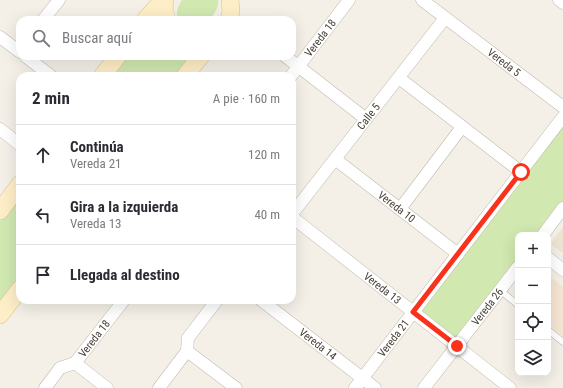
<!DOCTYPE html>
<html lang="es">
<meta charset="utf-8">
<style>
:root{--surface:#fff;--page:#f2f2f3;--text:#2b2b33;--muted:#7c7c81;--line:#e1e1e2}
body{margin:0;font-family:"Roboto Condensed",sans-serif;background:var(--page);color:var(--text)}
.controls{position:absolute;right:12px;bottom:12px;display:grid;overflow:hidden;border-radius:8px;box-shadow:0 4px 16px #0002}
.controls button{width:36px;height:36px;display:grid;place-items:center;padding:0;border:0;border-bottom:1px solid var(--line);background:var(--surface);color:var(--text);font:20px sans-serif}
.stop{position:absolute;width:12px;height:12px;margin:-9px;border:3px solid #f8321b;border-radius:50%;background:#fff}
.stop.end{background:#f8321b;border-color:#fff;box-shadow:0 1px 4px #0008}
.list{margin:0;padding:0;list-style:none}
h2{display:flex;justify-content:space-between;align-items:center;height:52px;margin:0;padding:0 16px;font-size:17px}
h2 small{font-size:13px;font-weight:400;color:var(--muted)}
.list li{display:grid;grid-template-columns:26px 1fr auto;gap:12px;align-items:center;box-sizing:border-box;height:60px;padding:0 16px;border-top:1px solid var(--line)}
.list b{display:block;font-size:15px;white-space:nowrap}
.list p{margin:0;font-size:13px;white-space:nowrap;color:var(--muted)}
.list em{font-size:13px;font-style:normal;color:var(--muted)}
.icon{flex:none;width:22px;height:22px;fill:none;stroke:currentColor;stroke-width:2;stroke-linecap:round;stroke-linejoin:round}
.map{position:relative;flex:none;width:563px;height:388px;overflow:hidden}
.search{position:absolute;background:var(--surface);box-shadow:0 4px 16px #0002;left:16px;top:16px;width:280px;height:44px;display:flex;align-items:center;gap:10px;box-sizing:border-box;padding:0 14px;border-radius:12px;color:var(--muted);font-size:15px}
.panel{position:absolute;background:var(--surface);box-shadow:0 4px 16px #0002;left:16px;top:72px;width:280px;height:232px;border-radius:12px}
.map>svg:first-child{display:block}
.commercial{fill:#f5e5d3}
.education{fill:#ede4d2}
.green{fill:#d1e8b1}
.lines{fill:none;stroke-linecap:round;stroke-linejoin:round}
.lane-casing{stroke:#c2baad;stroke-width:7}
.street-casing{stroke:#c2baad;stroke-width:13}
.secondary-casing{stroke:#d3c198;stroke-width:18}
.lane{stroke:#fff;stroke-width:6}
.street{stroke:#fff;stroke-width:12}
.secondary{stroke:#feeec7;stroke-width:17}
.route{stroke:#f8321b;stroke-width:5}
.labels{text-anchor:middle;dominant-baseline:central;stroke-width:4;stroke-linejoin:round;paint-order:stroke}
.street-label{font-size:11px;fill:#474036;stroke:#fff}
</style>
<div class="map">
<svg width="563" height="388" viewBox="0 0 563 388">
<rect width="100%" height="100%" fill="#f4f0e8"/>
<path class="commercial" d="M 548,275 L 563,287 L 563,336 L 548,325 Z"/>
<path class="education" d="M 563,227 L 563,253 L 552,245 L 551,243 Z"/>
<g class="green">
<path d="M 182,0 L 218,0 C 219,8 214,14 209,20 L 178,20 C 175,13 178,6 182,0 Z"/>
<path d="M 126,56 L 180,56 L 189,58 L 179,76 L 111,76 Z"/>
<path d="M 563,125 L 563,201 L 537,235 L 518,235 L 518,260 L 456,342 L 419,314 Z"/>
<path d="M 20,194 L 20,283 L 0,309 L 0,221 Z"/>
</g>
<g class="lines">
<g class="lane-casing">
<g id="lane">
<path d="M 500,290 L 518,305"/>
<path d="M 548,330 L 563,342"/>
</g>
</g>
<g class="street-casing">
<g id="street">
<path id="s1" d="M 422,0 L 563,107"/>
<path d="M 559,0 L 563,3"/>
<path d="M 43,20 L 59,0"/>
<path d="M 0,37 L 20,52"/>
<path d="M 25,56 L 51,76"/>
<path d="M 285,56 L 366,119"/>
<path id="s2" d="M 291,76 L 349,0"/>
<path d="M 399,78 L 521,172"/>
<path d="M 0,129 L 20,145"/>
<path id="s3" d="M 335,159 L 458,254"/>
<path d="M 400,209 L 462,127"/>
<path id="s4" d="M 292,214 L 445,18"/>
<path id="s5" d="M 292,217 L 510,388"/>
<path d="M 543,235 L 563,208"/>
<path d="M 548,258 L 563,270"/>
<path id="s6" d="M 261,300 L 375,388"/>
<path d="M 187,351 L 236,388"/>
<path d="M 75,363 L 107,388"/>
<path id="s7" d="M 45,388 L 60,368 L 75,363 L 124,300"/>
<path d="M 159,388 L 187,351 L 188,338 L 217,300"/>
<path id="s8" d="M 355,388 L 563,117"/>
<path id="s9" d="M 424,388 L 518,267"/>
</g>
</g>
<g class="secondary-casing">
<g id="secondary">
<path d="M 165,0 L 164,9 L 167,20"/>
<path d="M 145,20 L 163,0"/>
<path d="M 229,20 L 231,11 L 230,0"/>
<path d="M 102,76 L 118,56"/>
<path d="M 185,76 L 201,56"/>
<path d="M 0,211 L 20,184"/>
<path d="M 0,315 L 20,289"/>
</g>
</g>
<use href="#lane" class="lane"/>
<use href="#street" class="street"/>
<use href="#secondary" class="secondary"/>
</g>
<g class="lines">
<path class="route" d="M 457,346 L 413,312 L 521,172"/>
</g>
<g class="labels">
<g class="street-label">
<text stroke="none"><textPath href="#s2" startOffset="48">Vereda 18</textPath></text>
<text stroke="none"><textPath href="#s1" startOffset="103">Vereda 5</textPath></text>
<text stroke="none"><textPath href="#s4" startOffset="124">Calle 5</textPath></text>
<text stroke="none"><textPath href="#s3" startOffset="78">Vereda 10</textPath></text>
<text stroke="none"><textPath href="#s5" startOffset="115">Vereda 13</textPath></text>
<text stroke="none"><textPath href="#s9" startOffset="103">Vereda 26</textPath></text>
<text stroke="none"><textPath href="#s7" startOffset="72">Vereda 18</textPath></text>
<text stroke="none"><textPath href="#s8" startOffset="63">Vereda 21</textPath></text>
<text stroke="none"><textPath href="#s6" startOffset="72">Vereda 14</textPath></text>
</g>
</g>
</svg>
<div class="controls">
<button>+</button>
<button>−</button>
<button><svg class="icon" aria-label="locate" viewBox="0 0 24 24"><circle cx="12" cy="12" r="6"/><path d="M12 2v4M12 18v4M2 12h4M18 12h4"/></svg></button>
<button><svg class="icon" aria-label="layers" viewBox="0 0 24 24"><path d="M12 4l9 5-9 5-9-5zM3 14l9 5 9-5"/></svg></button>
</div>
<div class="stop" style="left:521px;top:172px"></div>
<div class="stop end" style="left:457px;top:346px"></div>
<div class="search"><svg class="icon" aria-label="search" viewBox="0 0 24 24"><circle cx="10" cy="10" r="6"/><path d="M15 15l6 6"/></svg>Buscar aquí</div>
<section class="panel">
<h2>2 min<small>A pie · 160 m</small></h2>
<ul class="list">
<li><svg class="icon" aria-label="ahead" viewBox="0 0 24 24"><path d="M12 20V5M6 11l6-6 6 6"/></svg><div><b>Continúa</b><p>Vereda 21</p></div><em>120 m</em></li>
<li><svg class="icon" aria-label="left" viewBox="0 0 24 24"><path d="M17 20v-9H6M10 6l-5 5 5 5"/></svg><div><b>Gira a la izquierda</b><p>Vereda 13</p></div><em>40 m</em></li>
<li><svg class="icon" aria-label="arrive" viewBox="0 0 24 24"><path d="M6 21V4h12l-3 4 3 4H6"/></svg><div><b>Llegada al destino</b></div></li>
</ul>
</section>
</div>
